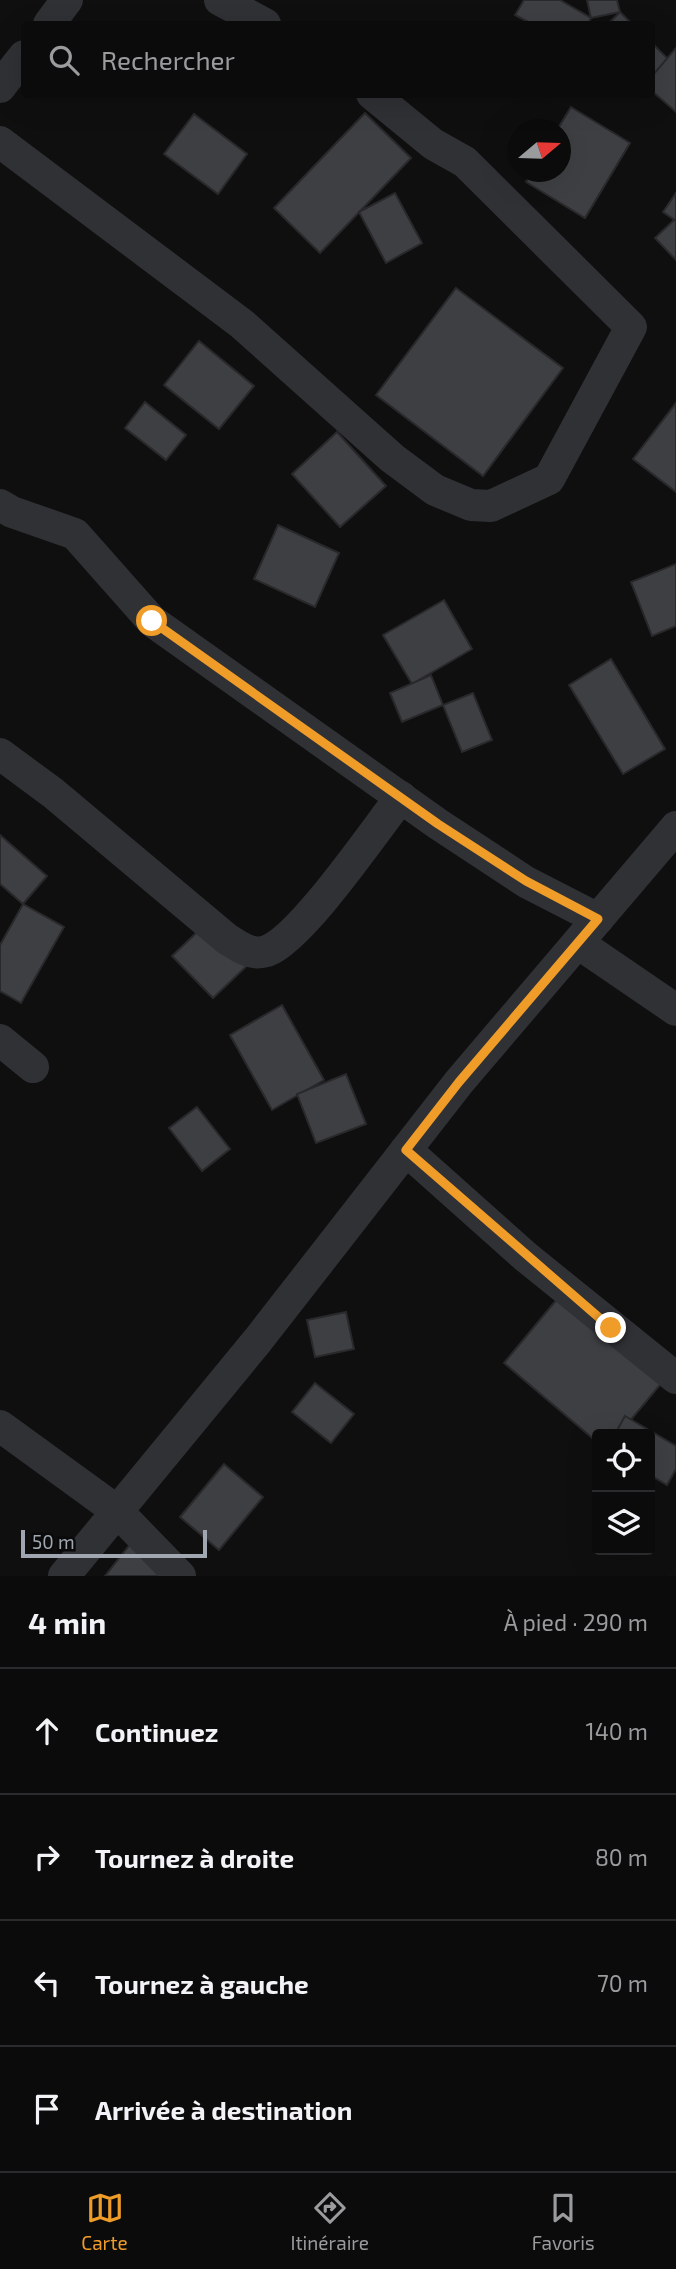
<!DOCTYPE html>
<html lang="fr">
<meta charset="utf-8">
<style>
:root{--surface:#0b0b0c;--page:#141415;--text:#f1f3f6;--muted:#9a9b9d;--line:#2b2b2d;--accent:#ef9c29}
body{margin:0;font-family:"Exo 2",sans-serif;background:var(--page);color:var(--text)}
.controls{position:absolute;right:21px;bottom:21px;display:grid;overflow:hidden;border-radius:7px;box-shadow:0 7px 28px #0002}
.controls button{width:63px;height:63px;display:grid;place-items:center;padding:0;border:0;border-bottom:2px solid var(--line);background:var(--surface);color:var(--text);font:35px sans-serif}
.compass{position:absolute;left:508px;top:119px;width:63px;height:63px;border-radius:50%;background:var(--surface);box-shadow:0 7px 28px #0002;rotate:71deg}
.scale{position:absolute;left:21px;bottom:18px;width:186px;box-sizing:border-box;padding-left:7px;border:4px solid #a0a7b1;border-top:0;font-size:19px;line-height:24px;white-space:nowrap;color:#a0a7b1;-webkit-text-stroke:5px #0a0a0b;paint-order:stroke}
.stop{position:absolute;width:21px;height:21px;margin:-16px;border:5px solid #ef9c29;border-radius:50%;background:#fff}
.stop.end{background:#ef9c29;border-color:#fff;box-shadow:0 2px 7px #0008}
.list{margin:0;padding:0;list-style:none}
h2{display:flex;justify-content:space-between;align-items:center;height:91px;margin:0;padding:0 28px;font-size:30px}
h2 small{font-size:23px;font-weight:400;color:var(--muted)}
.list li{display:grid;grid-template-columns:46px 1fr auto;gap:21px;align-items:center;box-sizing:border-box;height:126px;padding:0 28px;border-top:2px solid var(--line)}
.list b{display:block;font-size:26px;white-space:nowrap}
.list em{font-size:23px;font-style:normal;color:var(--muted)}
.icon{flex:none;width:38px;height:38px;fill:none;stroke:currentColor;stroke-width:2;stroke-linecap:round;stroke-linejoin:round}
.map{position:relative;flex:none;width:676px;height:1576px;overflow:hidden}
.search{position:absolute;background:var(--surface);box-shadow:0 7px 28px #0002;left:21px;right:21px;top:21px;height:77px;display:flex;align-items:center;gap:18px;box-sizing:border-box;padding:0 24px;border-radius:7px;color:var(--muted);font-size:26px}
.sheet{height:595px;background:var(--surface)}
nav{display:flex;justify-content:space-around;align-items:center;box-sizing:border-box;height:98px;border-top:2px solid var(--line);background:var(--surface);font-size:19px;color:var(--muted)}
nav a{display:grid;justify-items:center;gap:4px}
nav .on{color:var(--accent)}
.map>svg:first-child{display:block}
.building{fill:#3e3f43;stroke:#29292c;stroke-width:2}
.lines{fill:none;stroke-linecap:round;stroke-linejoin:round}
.minor{stroke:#303135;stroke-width:32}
.route{stroke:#ef9c29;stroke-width:9}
</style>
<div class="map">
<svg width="676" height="1576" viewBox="0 0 676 1576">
<rect width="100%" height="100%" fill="#0f0f10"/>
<g class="building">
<path d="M 524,0 L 560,0 L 591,18 L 588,24 L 532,24 L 515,15 Z"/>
<path d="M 587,0 L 617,0 L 620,12 L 591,18 Z"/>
<path d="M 620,12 L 632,24 L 608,24 Z"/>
<path d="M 652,43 L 668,59 L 652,77 Z"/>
<path d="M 676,48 L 676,112 L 652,91 L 652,76 Z"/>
<path d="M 571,107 L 630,143 L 585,218 L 526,182 L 532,172 L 560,172 L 560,130 L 557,130 Z"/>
<path d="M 365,113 L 411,158 L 320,253 L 274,208 Z"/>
<path d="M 194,114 L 247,154 L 218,194 L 164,154 Z"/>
<path d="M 395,193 L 422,243 L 386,263 L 359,212 Z"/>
<path d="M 676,193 L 676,221 L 663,212 Z"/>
<path d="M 674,220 L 676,221 L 676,260 L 655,238 Z"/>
<path d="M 456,288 L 563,368 L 483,476 L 376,395 Z"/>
<path d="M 199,341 L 254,386 L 219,429 L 164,385 Z"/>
<path d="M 145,402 L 186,435 L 166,460 L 125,428 Z"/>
<path d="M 676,403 L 676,492 L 633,459 Z"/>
<path d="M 337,432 L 386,486 L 340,527 L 292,474 Z"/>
<path d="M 278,525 L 339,553 L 315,607 L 254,579 Z"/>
<path d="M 676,564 L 676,626 L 652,636 L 631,582 Z"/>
<path d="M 444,600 L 472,649 L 412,684 L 383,635 Z"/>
<path d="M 611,659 L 665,749 L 623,774 L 569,685 Z"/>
<path d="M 431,675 L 443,705 L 402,722 L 390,693 Z"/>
<path d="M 473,693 L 492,740 L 462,752 L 443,705 Z"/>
<path d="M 0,835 L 47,876 L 23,904 L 0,884 Z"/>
<path d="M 23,904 L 64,927 L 21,1003 L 0,991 L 0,945 Z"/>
<path d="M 213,917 L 254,959 L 213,998 L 172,956 Z"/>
<path d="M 282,1005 L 324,1080 L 272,1110 L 230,1035 Z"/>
<path d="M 346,1074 L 366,1124 L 316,1143 L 297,1094 Z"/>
<path d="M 197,1107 L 230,1149 L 202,1171 L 169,1128 Z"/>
<path d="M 573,1280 L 675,1367 L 619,1434 L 597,1434 L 597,1442 L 504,1363 Z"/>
<path d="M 346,1312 L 354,1349 L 315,1357 L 307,1320 Z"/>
<path d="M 315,1383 L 354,1414 L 331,1443 L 292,1412 Z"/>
<path d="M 625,1416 L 676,1446 L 676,1469 L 667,1485 L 650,1475 L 650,1434 L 615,1434 Z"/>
<path d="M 224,1464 L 263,1497 L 219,1550 L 180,1517 Z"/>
<path d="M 132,1542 L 175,1576 L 105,1576 Z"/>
</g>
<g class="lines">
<g class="minor">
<path d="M 220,0 L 265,24"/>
<path d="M 49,24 L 67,0"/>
<path d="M 0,87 L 24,56"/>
<path d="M 0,142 L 242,324 L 392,458 L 435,490 L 471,505 L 491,506 L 549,479 L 631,327 L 465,162 L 433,144 L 372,94"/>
<path d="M 0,505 L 12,512 L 75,534 L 152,621 L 438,824 L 526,882 L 598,919"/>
<path d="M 0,754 L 53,793 L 227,939 C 240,947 251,956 267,951 C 302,938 375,830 401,797"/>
<path d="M 578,943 L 676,1010"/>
<path d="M 0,1040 L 33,1067"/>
<path d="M 406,1150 L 526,1257 L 676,1378"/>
<path d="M 0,1426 L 117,1511 L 180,1576"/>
<path d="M 64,1576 L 258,1340 L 459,1082 L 676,827"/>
</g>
</g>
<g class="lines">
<path class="route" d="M 152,621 L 438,824 L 526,881 L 598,919 L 459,1082 L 406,1150 L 611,1328"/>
</g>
</svg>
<div class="controls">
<button><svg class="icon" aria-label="locate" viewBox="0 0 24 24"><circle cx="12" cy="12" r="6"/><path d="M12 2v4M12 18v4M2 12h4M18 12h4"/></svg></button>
<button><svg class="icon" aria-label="layers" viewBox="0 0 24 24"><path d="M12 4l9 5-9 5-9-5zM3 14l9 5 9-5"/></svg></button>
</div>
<svg class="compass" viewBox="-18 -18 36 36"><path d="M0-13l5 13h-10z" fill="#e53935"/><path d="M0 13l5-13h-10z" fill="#9a9b9d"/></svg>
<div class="scale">50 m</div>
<div class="stop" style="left:152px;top:621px"></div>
<div class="stop end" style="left:611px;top:1328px"></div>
<div class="search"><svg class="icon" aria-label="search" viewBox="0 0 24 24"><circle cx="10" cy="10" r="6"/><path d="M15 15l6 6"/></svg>Rechercher</div>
</div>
<section class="sheet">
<h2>4 min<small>À pied · 290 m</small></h2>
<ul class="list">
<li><svg class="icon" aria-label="ahead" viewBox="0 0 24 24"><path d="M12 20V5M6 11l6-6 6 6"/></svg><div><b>Continuez</b></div><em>140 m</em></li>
<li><svg class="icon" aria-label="right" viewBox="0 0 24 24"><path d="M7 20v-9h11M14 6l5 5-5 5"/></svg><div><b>Tournez à droite</b></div><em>80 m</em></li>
<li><svg class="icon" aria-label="left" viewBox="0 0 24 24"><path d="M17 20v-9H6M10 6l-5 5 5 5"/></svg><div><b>Tournez à gauche</b></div><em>70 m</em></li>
<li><svg class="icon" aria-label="arrive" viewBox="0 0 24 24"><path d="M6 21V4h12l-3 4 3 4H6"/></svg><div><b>Arrivée à destination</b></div></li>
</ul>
</section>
<nav>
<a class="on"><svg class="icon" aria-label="map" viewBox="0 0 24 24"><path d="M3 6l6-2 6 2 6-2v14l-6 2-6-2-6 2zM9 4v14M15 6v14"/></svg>Carte</a>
<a><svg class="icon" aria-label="directions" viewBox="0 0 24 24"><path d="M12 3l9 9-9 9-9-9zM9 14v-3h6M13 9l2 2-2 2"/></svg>Itinéraire</a>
<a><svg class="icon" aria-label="saved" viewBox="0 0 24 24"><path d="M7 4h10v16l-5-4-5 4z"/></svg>Favoris</a>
</nav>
